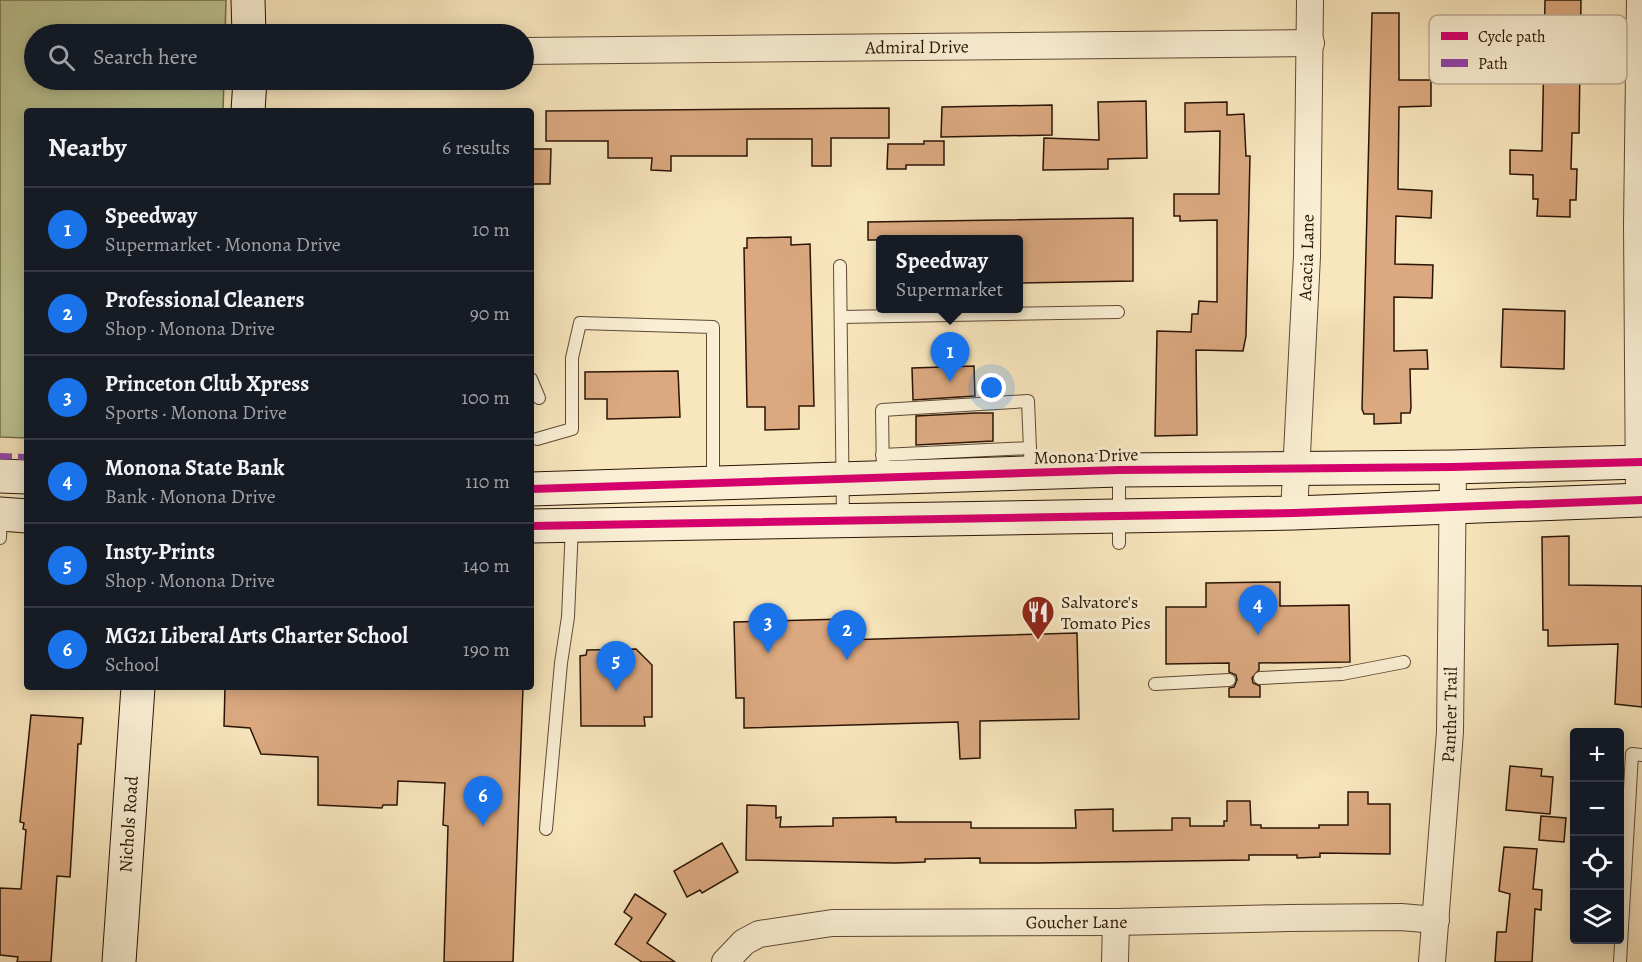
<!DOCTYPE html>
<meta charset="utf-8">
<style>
:root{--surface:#171b24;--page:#242831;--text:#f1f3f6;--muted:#9ea1a6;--line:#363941;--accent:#1a73e8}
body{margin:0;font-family:Alegreya,serif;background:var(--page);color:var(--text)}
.controls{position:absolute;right:18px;bottom:18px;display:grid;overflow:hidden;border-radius:6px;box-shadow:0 3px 15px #0003}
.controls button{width:54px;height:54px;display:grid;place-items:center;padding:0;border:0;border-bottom:2px solid var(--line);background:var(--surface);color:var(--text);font:30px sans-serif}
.you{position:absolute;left:992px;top:388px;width:21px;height:21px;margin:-15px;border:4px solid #fff;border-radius:50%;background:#1a73e8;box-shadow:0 0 0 9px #1a73e833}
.badge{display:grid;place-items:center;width:39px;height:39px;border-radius:50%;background:var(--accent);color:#fff;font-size:20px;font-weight:700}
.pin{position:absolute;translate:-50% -50px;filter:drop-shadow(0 2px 3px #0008)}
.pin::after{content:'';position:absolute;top:32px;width:21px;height:18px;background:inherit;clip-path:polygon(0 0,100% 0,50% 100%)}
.popup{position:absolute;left:876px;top:235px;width:147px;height:78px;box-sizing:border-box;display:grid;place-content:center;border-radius:6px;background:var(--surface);filter:drop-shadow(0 2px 4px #0005);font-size:20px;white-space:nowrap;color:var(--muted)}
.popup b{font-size:22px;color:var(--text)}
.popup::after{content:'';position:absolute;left:50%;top:100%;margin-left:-12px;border:12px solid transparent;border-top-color:var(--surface)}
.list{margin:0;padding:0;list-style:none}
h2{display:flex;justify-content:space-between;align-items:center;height:78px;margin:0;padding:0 24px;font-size:26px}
h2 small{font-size:20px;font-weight:400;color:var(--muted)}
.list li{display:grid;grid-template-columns:39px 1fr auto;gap:18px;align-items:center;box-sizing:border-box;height:84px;padding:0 24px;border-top:2px solid var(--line)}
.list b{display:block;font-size:22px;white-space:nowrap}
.list p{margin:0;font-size:20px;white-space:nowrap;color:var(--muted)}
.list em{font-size:20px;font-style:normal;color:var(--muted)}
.icon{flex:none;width:33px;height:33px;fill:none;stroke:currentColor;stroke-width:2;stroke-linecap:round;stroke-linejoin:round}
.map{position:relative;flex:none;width:1642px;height:962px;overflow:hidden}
.search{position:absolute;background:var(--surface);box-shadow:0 3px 15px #0003;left:24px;top:24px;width:510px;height:66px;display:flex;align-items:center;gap:15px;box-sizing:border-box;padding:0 21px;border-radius:33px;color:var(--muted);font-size:22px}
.panel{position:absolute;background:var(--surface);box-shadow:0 3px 15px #0003;left:24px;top:108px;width:510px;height:582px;border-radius:6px}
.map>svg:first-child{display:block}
.green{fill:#bdc592;stroke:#746d4c;stroke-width:1.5}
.building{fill:#dba87f;stroke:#2a1506;stroke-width:1.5}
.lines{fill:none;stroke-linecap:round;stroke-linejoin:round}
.lane-casing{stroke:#5e4934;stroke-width:14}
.street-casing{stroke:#5e4934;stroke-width:28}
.secondary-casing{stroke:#2a1506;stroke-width:35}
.lane{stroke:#faefd4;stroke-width:12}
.street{stroke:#faefd4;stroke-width:26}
.secondary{stroke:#faefd4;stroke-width:33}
.quiet{stroke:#8e44ad;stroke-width:6;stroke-dasharray:12 6;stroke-linecap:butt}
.cycleway-casing{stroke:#faefd4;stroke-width:11}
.cycleway{stroke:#d6006c;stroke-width:8}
.labels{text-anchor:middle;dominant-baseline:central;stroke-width:6;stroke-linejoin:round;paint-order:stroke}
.street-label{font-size:18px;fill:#2a1506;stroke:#faefd4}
.poi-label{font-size:18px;fill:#2a1506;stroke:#faefd4;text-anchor:start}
.key{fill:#faefd4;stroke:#bcae96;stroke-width:1.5}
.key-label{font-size:16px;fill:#2a1506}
</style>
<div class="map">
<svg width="1642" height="962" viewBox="0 0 1642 962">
<rect width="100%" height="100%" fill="#f8e6bd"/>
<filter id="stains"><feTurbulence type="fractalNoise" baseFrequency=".00333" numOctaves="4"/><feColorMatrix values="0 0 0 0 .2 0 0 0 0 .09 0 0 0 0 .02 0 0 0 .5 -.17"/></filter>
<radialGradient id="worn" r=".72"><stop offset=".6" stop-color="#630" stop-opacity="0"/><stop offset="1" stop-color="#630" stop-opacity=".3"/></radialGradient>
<path class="green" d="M 0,0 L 226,0 L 225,34 L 34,34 L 34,80 L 224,80 L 223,111 L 27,111 L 27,438 L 0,437 Z"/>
<g class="building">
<path d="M 1545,0 L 1581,0 L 1579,133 L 1572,133 L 1571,169 L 1577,169 L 1576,200 L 1570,200 L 1570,217 L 1537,216 L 1538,199 L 1533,199 L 1533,175 L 1510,174 L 1510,150 L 1542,151 Z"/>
<path d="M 1372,13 L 1399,13 L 1399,80 L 1431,80 L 1431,106 L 1399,107 L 1398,189 L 1432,191 L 1431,218 L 1396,216 L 1395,264 L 1433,265 L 1432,298 L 1394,297 L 1394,351 L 1427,350 L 1428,369 L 1410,369 L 1411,408 L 1410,413 L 1401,413 L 1401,423 L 1374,424 L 1374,414 L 1364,414 L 1362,409 Z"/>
<path d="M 1146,101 L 1147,158 L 1108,159 L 1108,169 L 1043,170 L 1044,138 L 1099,140 L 1098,102 Z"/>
<path d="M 1227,102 L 1227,115 L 1244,114 L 1246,156 L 1250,156 L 1246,336 L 1243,351 L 1196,350 L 1197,435 L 1155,436 L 1157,331 L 1191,332 L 1192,314 L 1198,314 L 1199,301 L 1217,302 L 1217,220 L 1180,221 L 1180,216 L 1174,216 L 1174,194 L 1219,194 L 1220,131 L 1185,132 L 1185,103 Z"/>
<path d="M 1052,105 L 1052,135 L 941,137 L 942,107 Z"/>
<path d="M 889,108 L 889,138 L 831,138 L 831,166 L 812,166 L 812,139 L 747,139 L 747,156 L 671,156 L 671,171 L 651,170 L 652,158 L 608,158 L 608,141 L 546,141 L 546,111 Z"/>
<path d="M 924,141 L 944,141 L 944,165 L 906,165 L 906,169 L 887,169 L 888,144 L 924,144 Z"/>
<path d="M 532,149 L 551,149 L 550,184 L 532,184 Z"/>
<path d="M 1133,218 L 1133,281 L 1019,283 L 1019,240 L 868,240 L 868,222 Z"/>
<path d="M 791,237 L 791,245 L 810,244 L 814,406 L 799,406 L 799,429 L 765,430 L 765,407 L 747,407 L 744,248 L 747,248 L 747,238 Z"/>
<path d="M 1503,309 L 1565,311 L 1564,369 L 1501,367 Z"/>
<path d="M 974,366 L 975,396 L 913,400 L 912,368 Z"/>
<path d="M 678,371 L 680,417 L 607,419 L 607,399 L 585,399 L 585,372 Z"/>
<path d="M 975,413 L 993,413 L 993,441 L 916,445 L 916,416 Z"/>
<path d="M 1569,536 L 1569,585 L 1642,586 L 1642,707 L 1615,704 L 1618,644 L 1548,646 L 1548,630 L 1543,630 L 1542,537 Z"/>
<path d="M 1280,582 L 1280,606 L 1349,605 L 1350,662 L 1259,663 L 1259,670 L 1252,678 L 1253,683 L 1260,686 L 1260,697 L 1229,697 L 1229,688 L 1234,687 L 1237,680 L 1236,675 L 1229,672 L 1229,663 L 1166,664 L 1166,607 L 1206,607 L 1206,583 Z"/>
<path d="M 843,619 L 844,640 L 1077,633 L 1079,719 L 980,721 L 980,758 L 960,759 L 958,722 L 744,728 L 744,698 L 736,698 L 734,622 Z"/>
<path d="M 636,649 L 652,665 L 652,717 L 644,717 L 645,726 L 581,726 L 580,656 L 586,655 L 587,650 Z"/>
<path d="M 225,687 L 523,687 L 513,962 L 444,962 L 448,826 L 443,825 L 445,783 L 398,781 L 397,805 L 383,805 L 382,808 L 318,805 L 318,757 L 261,754 L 250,728 L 224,726 Z"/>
<path d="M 31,715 L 83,718 L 81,744 L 78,744 L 70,877 L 57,876 L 51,962 L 17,962 L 18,957 L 0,955 L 0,888 L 21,889 L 26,830 L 23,829 L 24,823 L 20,822 Z"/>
<path d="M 1510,766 L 1542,769 L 1541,776 L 1553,777 L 1550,814 L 1506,810 Z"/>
<path d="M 1348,792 L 1368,792 L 1368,804 L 1390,804 L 1390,854 L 1320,853 L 1320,857 L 1297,858 L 1297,855 L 1249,855 L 1249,860 L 1036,863 L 980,863 L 980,858 L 925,859 L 925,862 L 895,863 L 746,860 L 747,805 L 776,806 L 776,818 L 781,817 L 780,827 L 833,826 L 833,818 L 896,817 L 896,822 L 971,822 L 971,828 L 1076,828 L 1075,810 L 1113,809 L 1113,831 L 1172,830 L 1172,818 L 1190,818 L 1190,826 L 1224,826 L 1224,821 L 1227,821 L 1227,801 L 1250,801 L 1251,825 L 1261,825 L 1261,828 L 1319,828 L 1319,825 L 1348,825 Z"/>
<path d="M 1541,816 L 1566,818 L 1564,842 L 1539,840 Z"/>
<path d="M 722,843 L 738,872 L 702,893 L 700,890 L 687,897 L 674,871 Z"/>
<path d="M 1504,847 L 1537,849 L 1533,889 L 1542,890 L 1541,910 L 1535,909 L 1532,962 L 1495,962 L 1497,932 L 1506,932 L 1510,894 L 1499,891 Z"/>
<path d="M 635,894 L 666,914 L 647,943 L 675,962 L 642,962 L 615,944 L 632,918 L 624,912 Z"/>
</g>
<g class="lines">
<g class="lane-casing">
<g id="lane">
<path d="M 840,266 L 843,520"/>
<path d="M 841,317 L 1118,312"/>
<path d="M 531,379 L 539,398"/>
<path d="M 537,439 L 572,429 L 572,358 L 580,323 L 713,327 L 713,483"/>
<path d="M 882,455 L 1030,448"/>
<path d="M 1119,471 L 1119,543"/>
<path d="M 883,477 L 882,410 L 1028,401 L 1031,473"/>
<path d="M 0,538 L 1,516"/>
<path d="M 1260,678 L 1342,674 L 1404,662"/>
<path d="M 1155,684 L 1229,680"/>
<path d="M 546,829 L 561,663 L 568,617 L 572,526"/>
<path d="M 1620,962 L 1632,754 L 1642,755"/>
</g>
</g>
<g class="street-casing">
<g id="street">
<path id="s1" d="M 524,51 L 1311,43"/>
<path d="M 1639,500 L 1637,224 L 1640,0"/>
<path id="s2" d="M 1294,513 L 1307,256 L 1310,0"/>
<path id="s3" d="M 725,962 L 744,942 L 759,934 L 832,923 L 1116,922 L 1288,918 L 1401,917 L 1436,920"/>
<path d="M 1115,962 L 1116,922"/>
<path id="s4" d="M 1432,962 L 1450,732 L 1453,467"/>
</g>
</g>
<g class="secondary-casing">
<g id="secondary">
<path d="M 248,0 L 249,34"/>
<path d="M 248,111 L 250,80"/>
<path d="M 0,476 L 27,477"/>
<path d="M 531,489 L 1119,470 L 1453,467 L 1642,462"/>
<path d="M 0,514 L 27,516"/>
<path d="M 531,526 L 1294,513 L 1642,500"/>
<path id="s5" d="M 119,962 L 138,687"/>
</g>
</g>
<use href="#lane" class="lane"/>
<use href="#street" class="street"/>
<use href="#secondary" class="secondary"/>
<path class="quiet" d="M 0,456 L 27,457"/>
<g class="cycleway-casing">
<g id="cycleway">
<path d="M 531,489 L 1119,470 L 1453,467 L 1642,462"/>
<path d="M 531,526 L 1294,513 L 1642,500"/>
</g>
</g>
<use href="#cycleway" class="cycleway"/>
</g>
<defs>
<g id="restaurant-pin" transform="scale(1.725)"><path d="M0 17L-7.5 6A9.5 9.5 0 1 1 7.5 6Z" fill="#8f2418" stroke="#faefd4"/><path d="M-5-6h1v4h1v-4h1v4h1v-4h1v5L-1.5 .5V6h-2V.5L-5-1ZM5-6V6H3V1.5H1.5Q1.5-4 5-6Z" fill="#fff"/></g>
</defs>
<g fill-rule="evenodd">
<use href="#restaurant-pin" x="1038" y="612"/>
</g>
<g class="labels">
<g class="street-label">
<text stroke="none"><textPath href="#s1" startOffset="393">Admiral Drive</textPath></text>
<text stroke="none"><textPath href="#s2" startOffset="256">Acacia Lane</textPath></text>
<text transform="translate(1086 456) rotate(-2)">Monona Drive</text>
<text stroke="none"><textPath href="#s4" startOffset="248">Panther Trail</textPath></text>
<text stroke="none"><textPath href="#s5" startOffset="138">Nichols Road</textPath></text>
<text stroke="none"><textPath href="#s3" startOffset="363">Goucher Lane</textPath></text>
</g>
<g class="poi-label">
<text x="1061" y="602">Salvatore's<tspan x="1061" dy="21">Tomato Pies</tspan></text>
</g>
</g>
<rect x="1429" y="15" width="198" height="69" rx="9" class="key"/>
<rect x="1441" y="32" width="27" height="8" fill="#d6006c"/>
<rect x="1441" y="59" width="27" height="8" fill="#8e44ad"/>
<g class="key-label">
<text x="1478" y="42">Cycle path</text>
<text x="1478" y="69">Path</text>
</g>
<rect width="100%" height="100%" filter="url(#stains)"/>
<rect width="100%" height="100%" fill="url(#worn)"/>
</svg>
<div class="controls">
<button>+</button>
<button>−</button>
<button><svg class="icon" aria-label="locate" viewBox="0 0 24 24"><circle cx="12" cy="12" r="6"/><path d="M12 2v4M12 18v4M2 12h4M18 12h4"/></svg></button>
<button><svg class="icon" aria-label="layers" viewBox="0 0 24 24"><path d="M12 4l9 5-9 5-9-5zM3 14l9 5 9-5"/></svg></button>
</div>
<div class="you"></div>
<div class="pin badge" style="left:950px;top:382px">1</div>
<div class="popup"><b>Speedway</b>Supermarket</div>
<div class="pin badge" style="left:847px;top:660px">2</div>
<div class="pin badge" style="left:768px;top:653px">3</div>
<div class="pin badge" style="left:1258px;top:635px">4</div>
<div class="pin badge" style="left:616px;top:691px">5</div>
<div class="pin badge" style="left:483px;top:826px">6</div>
<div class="search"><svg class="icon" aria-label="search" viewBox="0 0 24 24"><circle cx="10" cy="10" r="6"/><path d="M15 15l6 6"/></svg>Search here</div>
<section class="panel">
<h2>Nearby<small>6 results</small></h2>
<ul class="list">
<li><span class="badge">1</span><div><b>Speedway</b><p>Supermarket · Monona Drive</p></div><em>10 m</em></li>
<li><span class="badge">2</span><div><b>Professional Cleaners</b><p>Shop · Monona Drive</p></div><em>90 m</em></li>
<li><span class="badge">3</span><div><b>Princeton Club Xpress</b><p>Sports · Monona Drive</p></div><em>100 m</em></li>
<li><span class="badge">4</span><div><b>Monona State Bank</b><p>Bank · Monona Drive</p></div><em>110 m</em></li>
<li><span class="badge">5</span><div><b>Insty-Prints</b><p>Shop · Monona Drive</p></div><em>140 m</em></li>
<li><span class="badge">6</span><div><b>MG21 Liberal Arts Charter School</b><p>School</p></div><em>190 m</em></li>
</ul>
</section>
</div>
